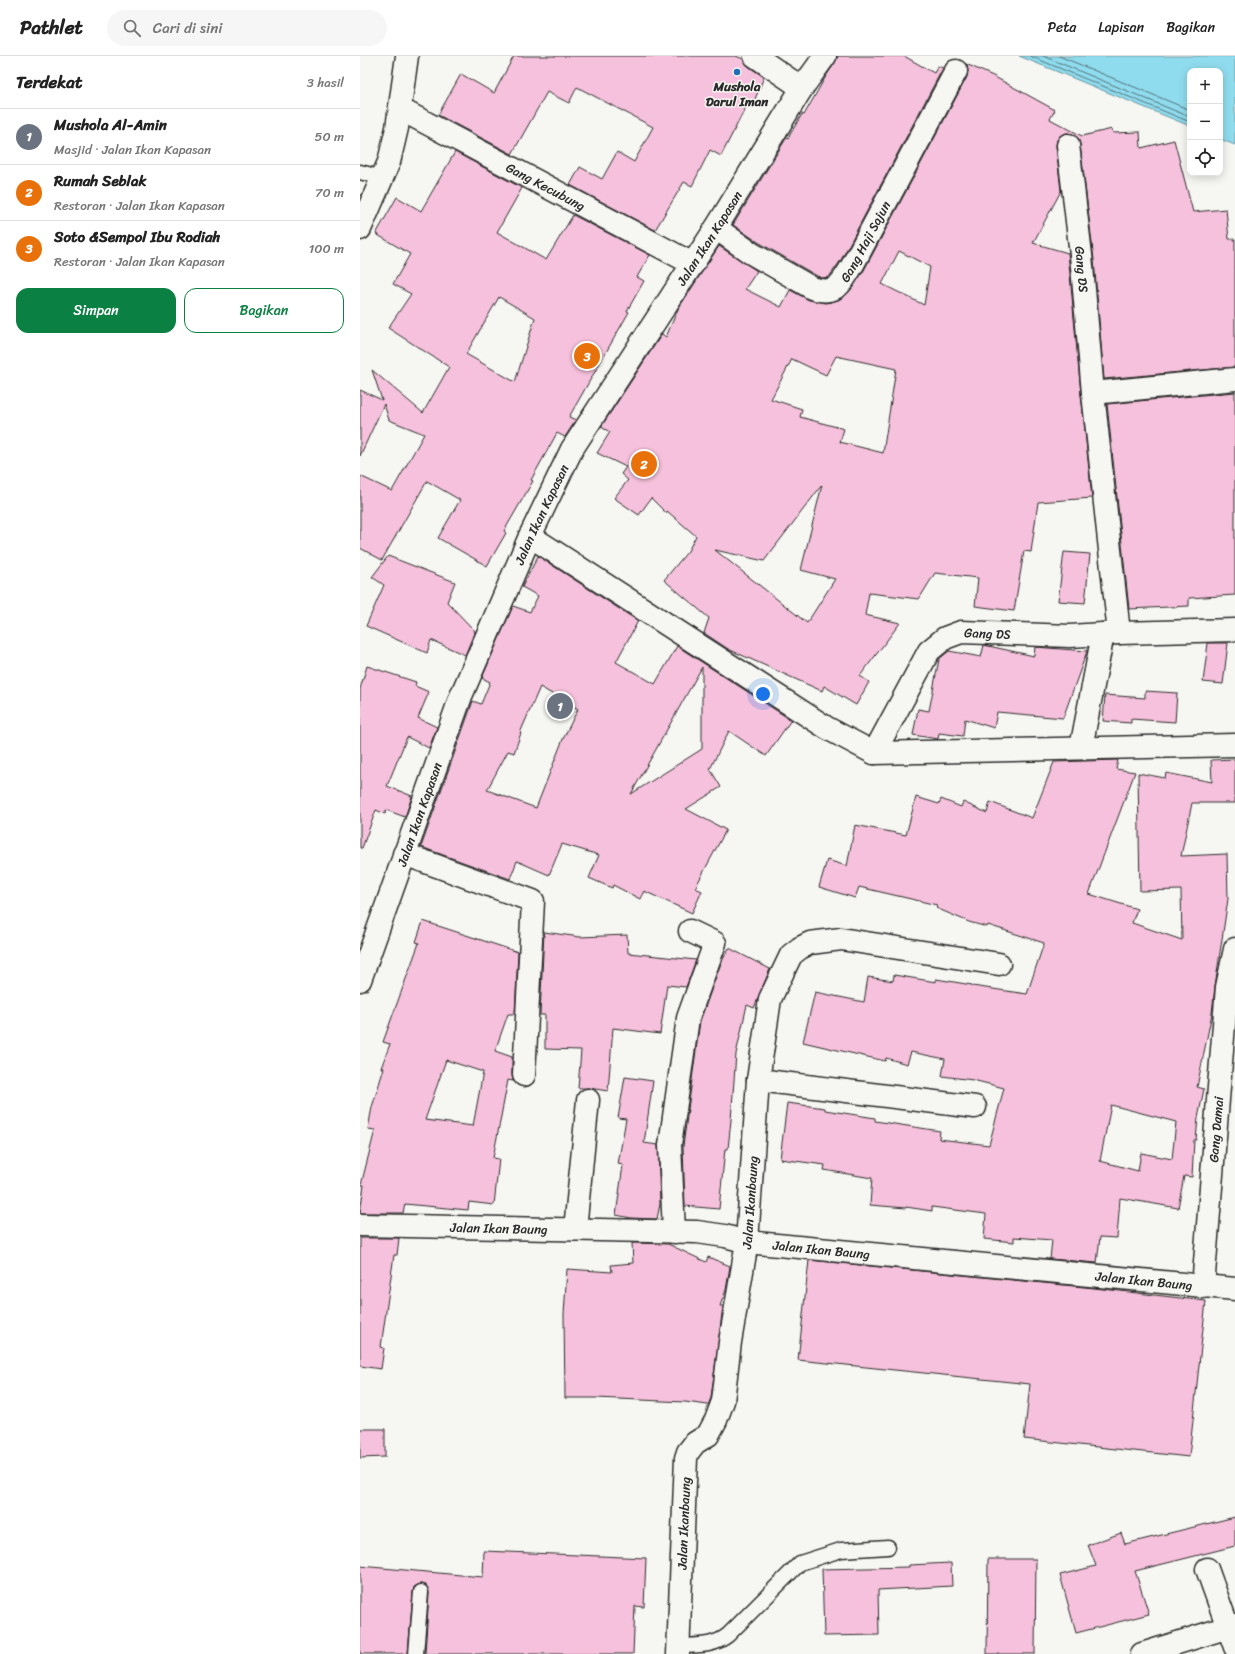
<!DOCTYPE html>
<html lang="id">
<meta charset="utf-8">
<style>
:root{--surface:#fff;--page:#f6f6f6;--text:#222;--muted:#767676;--line:#e0e0e0;--accent:#0b8043}
body{margin:0;font-family:Sriracha,sans-serif;background:var(--page);color:var(--text)}
.controls{position:absolute;right:12px;top:12px;display:grid;overflow:hidden;border-radius:8px;box-shadow:0 2px 10px #0003}
.controls button{width:36px;height:36px;display:grid;place-items:center;padding:0;border:0;border-bottom:1px solid var(--line);background:var(--surface);color:var(--text);font:20px sans-serif}
.you{position:absolute;left:403px;top:638px;width:14px;height:14px;margin:-10px;border:3px solid #fff;border-radius:50%;background:#1a73e8;box-shadow:0 0 0 6px #1a73e833}
.badge{display:grid;place-items:center;width:26px;height:26px;border-radius:50%;background:var(--accent);color:#fff;font-size:13px;font-weight:700}
.pin{position:absolute;translate:-50% -50%;border:2px solid #fff;box-shadow:0 1px 4px #0006}
.list{margin:0;padding:0;list-style:none}
h2{display:flex;justify-content:space-between;align-items:center;height:52px;margin:0;padding:0 16px;font-size:17px}
h2 small{font-size:13px;font-weight:400;color:var(--muted)}
.list li{display:grid;grid-template-columns:26px 1fr auto;gap:12px;align-items:center;box-sizing:border-box;height:56px;padding:0 16px;border-top:1px solid var(--line)}
.list b{display:block;font-size:15px;white-space:nowrap}
.list p{margin:0;font-size:13px;white-space:nowrap;color:var(--muted)}
.list em{font-size:13px;font-style:normal;color:var(--muted)}
.actions{display:flex;gap:8px;padding:12px 16px}
.actions a{flex:1;padding:9px 0;border:1px solid var(--accent);border-radius:12px;text-align:center;font-size:14px;color:var(--accent)}
.actions .main{background:var(--accent);color:#fff}
.icon{flex:none;width:22px;height:22px;fill:none;stroke:currentColor;stroke-width:2;stroke-linecap:round;stroke-linejoin:round}
.map{position:relative;flex:none;width:875px;height:1598px;overflow:hidden}
header{display:flex;align-items:center;gap:24px;box-sizing:border-box;height:56px;padding:0 20px;background:var(--surface);border-bottom:1px solid var(--line)}
header strong{font-size:19px}
nav{display:flex;gap:22px;margin-inline-start:auto;font-size:14px}
.search{width:280px;height:36px;background:var(--page);display:flex;align-items:center;gap:10px;box-sizing:border-box;padding:0 14px;border-radius:22px;color:var(--muted);font-size:15px}
main{display:flex}
aside{flex:1;background:var(--surface)}
.map>svg:first-child{display:block}
.water{fill:#8fdcee;stroke:#6795a0}
.lines{fill:none;stroke-linecap:round;stroke-linejoin:round}
.shore{stroke:#537279;stroke-width:1}
.building{fill:#f6c1dc;stroke:#2b2b2b;fill-rule:evenodd}
.lane-casing{stroke:#2b2b2b;stroke-width:17}
.street-casing{stroke:#2b2b2b;stroke-width:25}
.secondary-casing{stroke:#2b2b2b;stroke-width:25}
.lane{stroke:#f6f6f2;stroke-width:14}
.street{stroke:#f6f6f2;stroke-width:22}
.secondary{stroke:#f6f6f2;stroke-width:22}
.poi-dot{fill:#1f6fb2;stroke:#f6f6f2;stroke-width:1.5}
.labels{text-anchor:middle;dominant-baseline:central;stroke-width:3;stroke-linejoin:round;paint-order:stroke}
.poi-label{font-size:13px;font-weight:bold;fill:#2b2b2b;stroke:#f6f6f2}
.street-label{font-size:13px;fill:#2b2b2b;stroke:#f6f6f2}
</style>
<header>
<strong>Pathlet</strong>
<div class="search"><svg class="icon" aria-label="search" viewBox="0 0 24 24"><circle cx="10" cy="10" r="6"/><path d="M15 15l6 6"/></svg>Cari di sini</div>
<nav><a>Peta</a><a>Lapisan</a><a>Bagikan</a></nav>
</header>
<main>
<aside>
<h2>Terdekat<small>3 hasil</small></h2>
<ul class="list">
<li><span class="badge" style="background:#6b7280">1</span><div><b>Mushola Al-Amin</b><p>Masjid · Jalan Ikan Kapasan</p></div><em>50 m</em></li>
<li><span class="badge" style="background:#e8710a">2</span><div><b>Rumah Seblak</b><p>Restoran · Jalan Ikan Kapasan</p></div><em>70 m</em></li>
<li><span class="badge" style="background:#e8710a">3</span><div><b>Soto &amp;Sempol Ibu Rodiah</b><p>Restoran · Jalan Ikan Kapasan</p></div><em>100 m</em></li>
</ul>
<div class="actions"><a class="main">Simpan</a><a>Bagikan</a></div>
</aside>
<div class="map">
<svg width="875" height="1598" viewBox="0 0 875 1598">
<rect width="100%" height="100%" fill="#f6f6f2"/>
<filter id="ink" filterUnits="userSpaceOnUse"><feTurbulence type="fractalNoise" baseFrequency=".025" numOctaves="2"/><feDisplacementMap in="SourceGraphic" scale="8" xChannelSelector="R" yChannelSelector="G"/><feConvolveMatrix kernelMatrix="1 2 1 2 8 2 1 2 1" color-interpolation-filters="sRGB"/></filter>
<g filter="url(#ink)">
<path class="water" d="M 659,0 L 875,0 L 875,89 L 860,83 L 860,15 L 830,15 L 830,70 Z"/>
<g class="lines">
<g class="shore">
<path d="M 670,0 L 830,66"/>
<path d="M 683,0 L 830,61"/>
<path d="M 699,0 L 830,54"/>
</g>
</g>
<g class="building">
<path d="M 154,0 L 376,0 L 383,3 L 388,10 L 404,21 L 393,48 L 388,47 L 361,100 L 350,94 L 332,130 L 324,126 L 295,174 L 210,129 L 220,111 L 242,123 L 257,96 L 274,106 L 293,71 L 217,31 L 209,47 L 187,36 L 152,98 L 78,59 L 101,18 L 134,37 Z"/>
<path d="M 478,0 L 544,0 L 574,17 L 578,10 L 583,12 L 481,204 L 469,221 L 462,222 L 457,220 L 398,186 L 373,169 L 427,81 L 428,82 L 442,58 L 444,59 L 466,20 L 475,7 Z"/>
<path d="M 606,8 L 633,20 L 695,54 L 690,63 L 722,80 L 752,73 L 753,77 L 780,76 L 781,92 L 814,84 L 833,156 L 866,153 L 869,183 L 875,183 L 875,311 L 744,323 L 734,204 L 720,88 L 718,82 L 713,78 L 707,77 L 701,79 L 697,84 L 696,90 L 701,135 L 673,187 L 708,197 L 721,338 L 732,442 L 678,446 L 671,496 L 664,495 L 654,555 L 615,550 L 618,522 L 575,517 L 559,543 L 509,537 L 505,559 L 540,567 L 500,620 L 509,626 L 496,649 L 464,630 L 462,635 L 368,593 L 344,577 L 349,562 L 304,524 L 328,495 L 336,480 L 307,455 L 306,457 L 291,442 L 279,459 L 254,442 L 268,424 L 261,418 L 266,411 L 237,397 L 250,376 L 241,371 L 302,278 L 306,281 L 318,253 L 359,190 L 397,215 L 385,233 L 421,251 L 430,234 L 449,244 L 466,247 L 478,244 L 489,236 L 503,216 L 607,21 L 608,14 ZM 539,195 L 570,211 L 564,249 L 522,228 ZM 476,300 L 536,313 L 523,397 L 480,386 L 484,373 L 440,361 L 442,353 L 411,343 L 432,303 L 466,319 ZM 462,429 L 441,514 L 475,523 L 447,567 L 355,494 L 404,505 Z"/>
<path d="M 95,96 L 162,132 L 137,176 L 186,204 L 213,159 L 290,199 L 277,221 L 284,225 L 267,255 L 269,256 L 209,361 L 216,364 L 205,381 L 197,377 L 171,424 L 173,425 L 144,475 L 146,477 L 127,510 L 78,482 L 100,444 L 67,425 L 22,504 L 0,492 L 0,420 L 32,435 L 64,378 L 29,364 L 24,348 L 0,400 L 0,334 L 22,344 L 12,314 L 63,357 L 89,311 L 28,272 L 51,238 L 33,228 L 50,198 L 16,178 L 37,141 L 61,155 ZM 139,241 L 175,262 L 155,326 L 106,298 Z"/>
<path d="M 875,336 L 875,539 L 829,542 L 829,550 L 769,553 L 747,348 Z"/>
<path d="M 704,496 L 730,498 L 725,547 L 698,545 Z"/>
<path d="M 28,500 L 95,526 L 87,546 L 115,575 L 105,599 L 71,584 L 67,597 L 6,570 L 24,529 L 12,521 Z"/>
<path d="M 178,500 L 278,565 L 256,606 L 295,628 L 317,590 L 431,664 L 406,700 L 369,675 L 350,713 L 361,731 L 326,753 L 366,774 L 335,832 L 342,835 L 332,857 L 284,835 L 280,843 L 253,829 L 252,832 L 229,822 L 239,799 L 202,788 L 189,819 L 157,805 L 150,823 L 61,791 L 113,645 L 121,648 L 130,626 L 122,622 L 153,550 L 170,556 L 178,540 L 162,531 ZM 342,611 L 342,693 L 271,738 ZM 180,631 L 218,653 L 203,683 L 176,752 L 127,734 L 148,695 L 154,697 L 161,677 L 160,677 Z"/>
<path d="M 848,587 L 868,587 L 863,628 L 843,626 Z"/>
<path d="M 624,589 L 674,600 L 675,591 L 727,595 L 703,662 L 637,656 L 634,672 L 605,663 L 603,680 L 579,677 L 578,683 L 553,679 L 558,653 L 569,655 L 579,603 L 589,595 L 621,601 Z"/>
<path d="M 7,610 L 56,626 L 55,630 L 69,636 L 58,662 L 77,671 L 69,692 L 47,681 L 27,730 L 52,740 L 45,761 L 26,754 L 25,758 L 16,754 L 2,792 L 0,792 L 0,633 Z"/>
<path d="M 785,635 L 817,637 L 815,666 L 771,663 L 771,667 L 743,665 L 745,639 L 785,642 Z"/>
<path d="M 875,703 L 875,747 L 832,747 L 821,800 L 867,798 L 868,843 L 855,930 L 852,957 L 837,1031 L 844,1033 L 838,1062 L 836,1084 L 834,1084 L 832,1121 L 824,1120 L 818,1152 L 760,1142 L 757,1182 L 740,1181 L 737,1207 L 690,1203 L 692,1184 L 654,1181 L 654,1186 L 624,1183 L 626,1158 L 572,1151 L 572,1155 L 546,1151 L 546,1152 L 510,1149 L 512,1122 L 464,1114 L 465,1109 L 420,1103 L 427,1047 L 465,1052 L 465,1054 L 515,1062 L 515,1065 L 580,1075 L 579,1083 L 629,1089 L 644,1032 L 613,1024 L 582,1020 L 585,1003 L 551,996 L 547,1008 L 526,1002 L 525,1005 L 443,986 L 455,936 L 504,946 L 508,921 L 533,925 L 534,919 L 576,926 L 576,923 L 612,929 L 612,930 L 667,938 L 684,887 L 628,869 L 627,871 L 609,866 L 576,852 L 577,849 L 499,831 L 495,842 L 459,831 L 467,804 L 487,810 L 495,769 L 546,779 L 556,741 L 579,748 L 581,743 L 601,751 L 603,746 L 627,757 L 630,746 L 672,762 L 694,706 L 758,704 L 756,713 L 775,716 L 729,838 L 777,853 L 772,867 L 822,884 L 821,834 L 780,835 L 778,717 L 805,722 L 806,717 L 852,726 L 851,704 ZM 751,1049 L 816,1066 L 812,1103 L 781,1097 L 778,1115 L 740,1105 Z"/>
<path d="M 63,865 L 158,896 L 155,958 L 148,958 L 135,995 L 152,1001 L 152,1018 L 153,1025 L 148,1024 L 133,1102 L 139,1103 L 134,1149 L 109,1146 L 108,1154 L 45,1148 L 43,1157 L 0,1157 L 4,1129 L 1,1129 L 15,1074 L 8,1073 L 12,1051 L 24,1012 L 21,1012 L 30,988 L 23,986 L 59,887 L 56,886 ZM 86,1004 L 123,1016 L 113,1070 L 65,1064 Z"/>
<path d="M 184,876 L 220,881 L 267,879 L 268,897 L 336,904 L 326,931 L 307,929 L 300,978 L 253,972 L 248,1035 L 229,1032 L 218,1032 L 221,994 L 185,993 L 185,959 L 180,959 Z"/>
<path d="M 369,892 L 410,913 L 394,952 L 387,949 L 376,998 L 371,1064 L 368,1093 L 365,1093 L 359,1153 L 325,1150 L 323,1090 L 340,965 L 361,907 Z"/>
<path d="M 265,1021 L 293,1025 L 284,1087 L 298,1089 L 300,1148 L 297,1163 L 271,1162 L 256,1159 L 263,1109 L 258,1108 L 266,1063 L 258,1062 Z"/>
<path d="M 0,1182 L 39,1182 L 37,1199 L 34,1199 L 21,1291 L 24,1292 L 21,1313 L 0,1310 Z"/>
<path d="M 272,1187 L 308,1188 L 346,1206 L 348,1201 L 370,1210 L 366,1234 L 360,1250 L 363,1250 L 351,1342 L 348,1349 L 325,1346 L 236,1342 L 205,1342 L 204,1258 L 207,1213 L 252,1216 L 251,1209 L 273,1207 Z"/>
<path d="M 449,1204 L 734,1232 L 846,1245 L 829,1401 L 664,1383 L 670,1328 L 438,1304 Z"/>
<path d="M 0,1373 L 25,1373 L 25,1401 L 0,1402 Z"/>
<path d="M 875,1461 L 875,1490 L 775,1515 L 789,1558 L 716,1577 L 700,1519 L 736,1510 L 728,1489 L 761,1477 L 765,1488 Z"/>
<path d="M 124,1495 L 286,1502 L 284,1551 L 275,1550 L 273,1598 L 65,1598 L 69,1537 L 66,1529 L 61,1528 L 54,1531 L 53,1535 L 48,1598 L 0,1598 L 0,1510 L 123,1521 Z"/>
<path d="M 628,1503 L 676,1503 L 675,1598 L 627,1598 Z"/>
<path d="M 591,1507 L 592,1530 L 518,1534 L 519,1579 L 464,1580 L 462,1513 L 549,1511 L 549,1509 Z"/>
</g>
<g class="lines">
<g class="lane-casing">
<g id="lane">
<path d="M 0,116 L 23,122"/>
<path d="M 318,1590 C 337,1589 353,1591 368,1579 L 440,1507 L 481,1494 L 528,1491"/>
<path d="M 56,1598 L 61,1536"/>
</g>
</g>
<g class="street-casing">
<g id="street">
<path d="M 395,0 L 442,32"/>
<path id="s1" d="M 40,53 L 333,208"/>
<path id="s2" d="M 708,89 L 721,199 L 733,337 L 759,577"/>
<path id="s3" d="M 356,172 L 391,197 L 452,232 C 476,240 481,228 492,210 L 596,15"/>
<path d="M 733,337 L 875,323"/>
<path d="M 170,480 L 467,672 L 514,697 L 875,689"/>
<path d="M 721,692 L 743,578"/>
<path id="s4" d="M 514,697 L 569,595 L 585,582 L 601,576 L 710,580 L 759,577 L 875,574"/>
<path d="M 44,798 L 173,845 L 164,1019"/>
<path id="s5" d="M 0,924 L 101,640 L 170,480 L 212,393 L 356,172 L 442,32 L 465,0"/>
<path d="M 398,1024 L 615,1051"/>
<path id="s6" d="M 0,1169 L 337,1176 L 365,1180 L 387,1186 L 875,1233"/>
<path d="M 215,1173 L 228,1044"/>
<path d="M 314,1176 L 310,1089 L 328,962 L 355,887 L 330,875"/>
<path id="s7" d="M 843,1231 L 867,931 L 875,893"/>
<path d="M 847,1513 L 875,1591"/>
<path id="s8" d="M 318,1598 L 326,1402 L 328,1396 L 335,1387 L 348,1379 L 356,1364 L 363,1345 L 370,1286 L 387,1186 L 398,1024 L 410,943 L 431,899 L 440,892 L 450,887 L 481,883 L 639,908"/>
<path d="M 782,1598 L 875,1569"/>
</g>
</g>
<g class="secondary-casing">
<path id="secondary" d="M 0,173 L 29,106 L 37,72 L 47,0"/>
</g>
<use href="#lane" class="lane"/>
<use href="#street" class="street"/>
<use href="#secondary" class="secondary"/>
</g>
</g>
<circle class="poi-dot" cx="377" cy="16" r="4"/>
<g class="labels">
<g class="poi-label">
<text x="377" y="30">Mushola<tspan x="377" dy="15">Darul Iman</tspan></text>
</g>
<g class="street-label">
<text stroke="none"><textPath href="#s1" startOffset="165">Gang Kecubung</textPath></text>
<text stroke="none"><textPath href="#s5" startOffset="824">Jalan Ikan Kapasan</textPath></text>
<text stroke="none"><textPath href="#s3" startOffset="193">Gang Haji Sajun</textPath></text>
<text stroke="none"><textPath href="#s2" startOffset="125">Gang DS</textPath></text>
<text stroke="none"><textPath href="#s5" startOffset="500">Jalan Ikan Kapasan</textPath></text>
<text stroke="none"><textPath href="#s4" startOffset="180">Gang DS</textPath></text>
<text stroke="none"><textPath href="#s5" startOffset="176">Jalan Ikan Kapasan</textPath></text>
<text stroke="none"><textPath href="#s7" startOffset="158">Gang Damai</textPath></text>
<text stroke="none"><textPath href="#s8" startOffset="467">Jalan Ikanbaung</textPath></text>
<text stroke="none"><textPath href="#s6" startOffset="139">Jalan Ikan Baung</textPath></text>
<text stroke="none"><textPath href="#s6" startOffset="463">Jalan Ikan Baung</textPath></text>
<text stroke="none"><textPath href="#s6" startOffset="787">Jalan Ikan Baung</textPath></text>
<text stroke="none"><textPath href="#s8" startOffset="131">Jalan Ikanbaung</textPath></text>
</g>
</g>
</svg>
<div class="controls">
<button>+</button>
<button>−</button>
<button><svg class="icon" aria-label="locate" viewBox="0 0 24 24"><circle cx="12" cy="12" r="6"/><path d="M12 2v4M12 18v4M2 12h4M18 12h4"/></svg></button>
</div>
<div class="you"></div>
<div class="pin badge" style="left:200px;top:650px;background:#6b7280">1</div>
<div class="pin badge" style="left:284px;top:408px;background:#e8710a">2</div>
<div class="pin badge" style="left:227px;top:300px;background:#e8710a">3</div>
</div>
</main>
